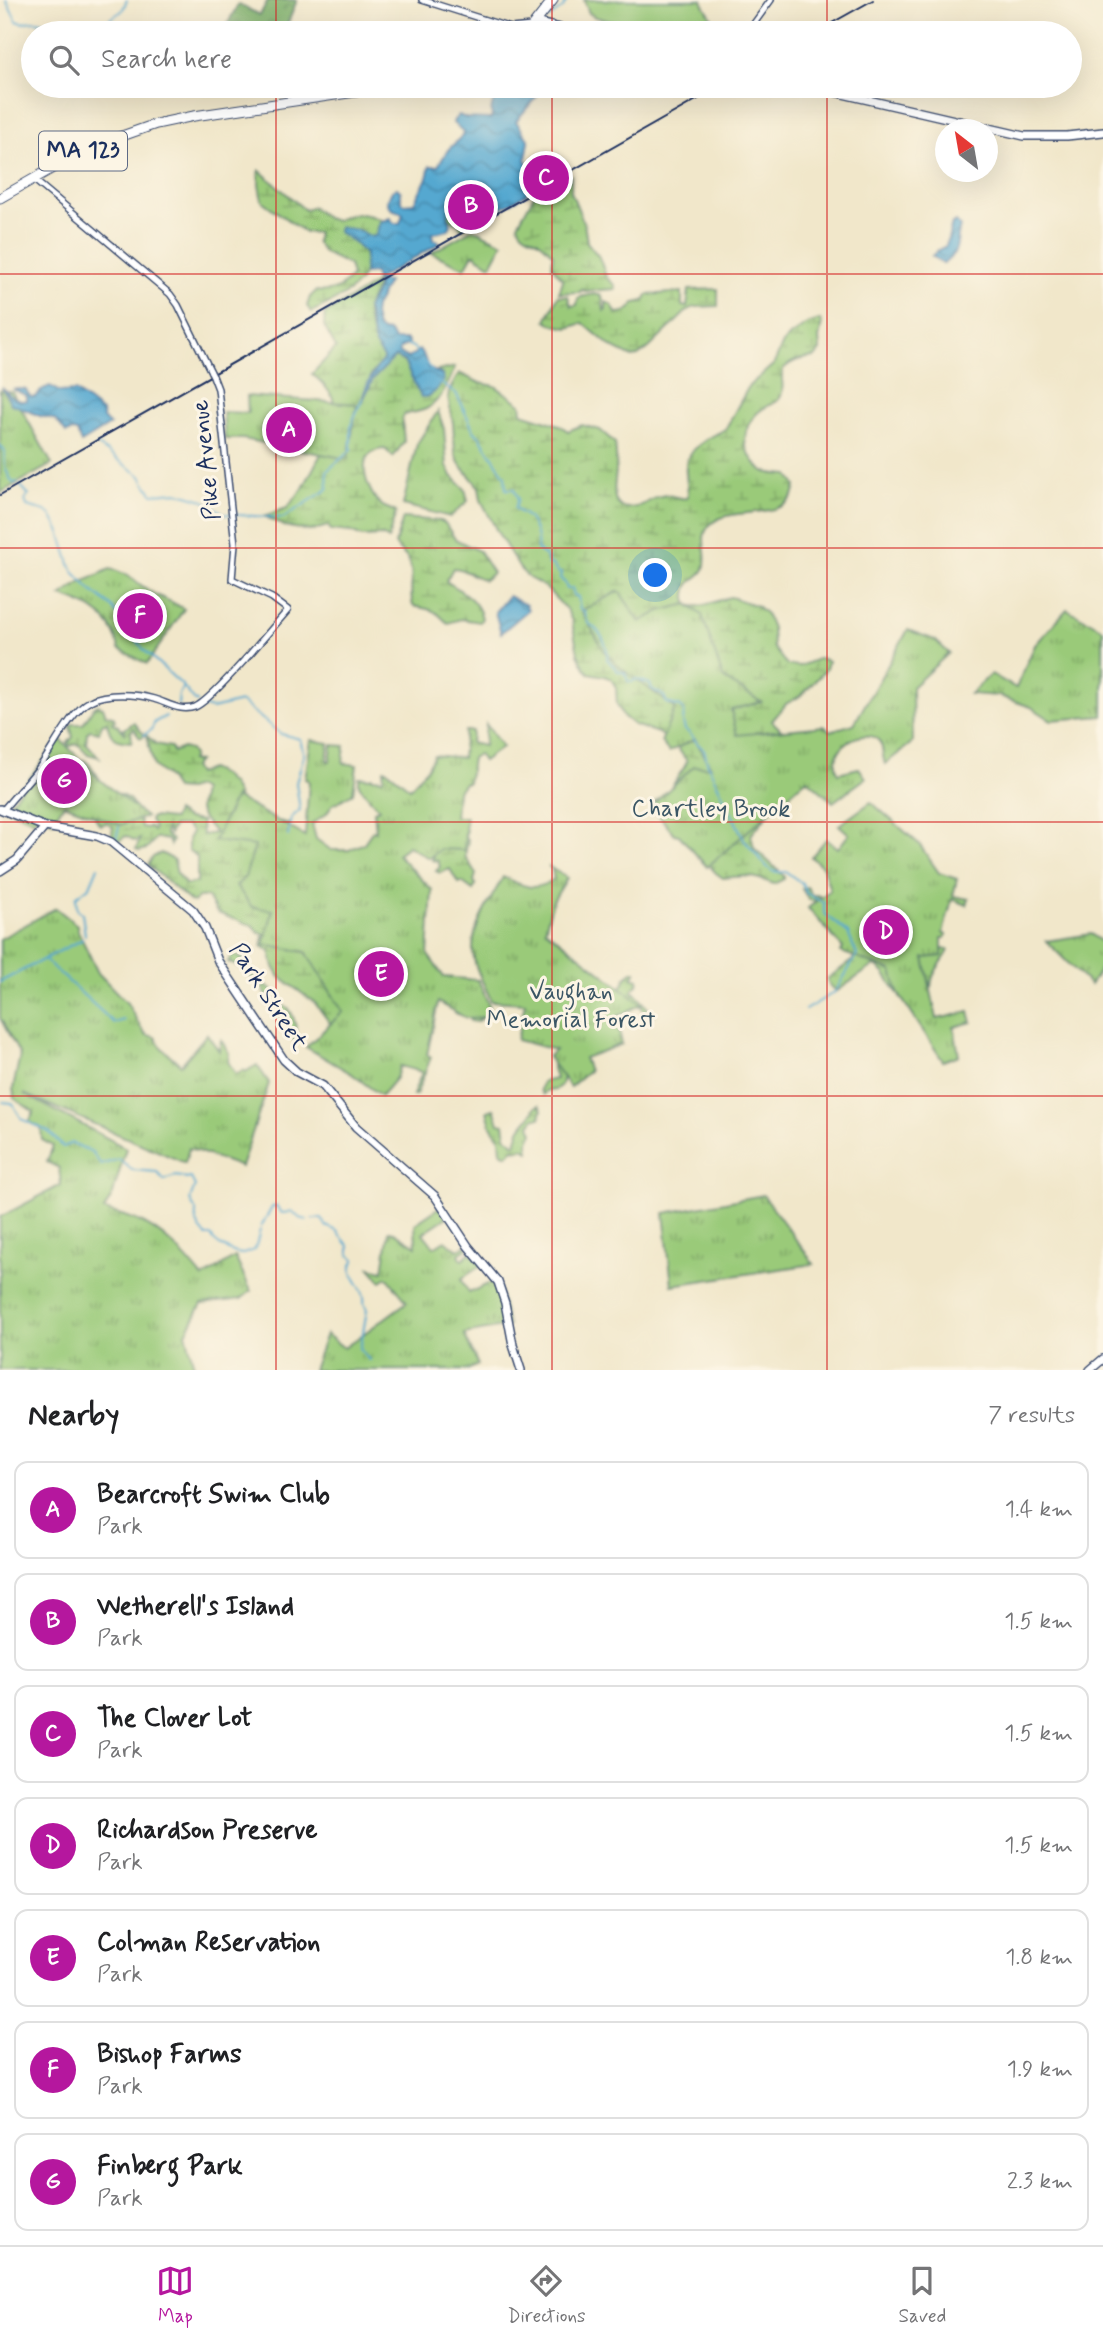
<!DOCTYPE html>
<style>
:root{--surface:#fff;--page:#f2f2f2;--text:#202124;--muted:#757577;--line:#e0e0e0;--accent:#b5179e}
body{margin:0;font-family:Mynerve,sans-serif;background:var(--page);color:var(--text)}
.compass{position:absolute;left:935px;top:119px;width:63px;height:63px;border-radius:50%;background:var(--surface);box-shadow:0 7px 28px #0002;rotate:329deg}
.you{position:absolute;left:656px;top:576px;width:24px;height:24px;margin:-18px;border:5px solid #fff;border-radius:50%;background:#1a73e8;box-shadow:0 0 0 10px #1a73e833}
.badge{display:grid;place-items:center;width:46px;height:46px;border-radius:50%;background:var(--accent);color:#fff;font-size:23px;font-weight:700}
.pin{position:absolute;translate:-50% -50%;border:4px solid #fff;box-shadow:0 2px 7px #0006}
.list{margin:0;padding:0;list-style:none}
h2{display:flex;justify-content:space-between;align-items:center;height:91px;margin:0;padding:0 28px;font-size:30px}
h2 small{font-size:23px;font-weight:400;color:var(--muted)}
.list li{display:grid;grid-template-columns:46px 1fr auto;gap:21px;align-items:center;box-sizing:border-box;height:98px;margin:0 14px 14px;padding:0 14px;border:2px solid var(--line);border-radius:14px}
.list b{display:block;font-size:26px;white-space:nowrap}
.list p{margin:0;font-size:23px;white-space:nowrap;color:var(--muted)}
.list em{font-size:23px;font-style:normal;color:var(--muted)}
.icon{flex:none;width:38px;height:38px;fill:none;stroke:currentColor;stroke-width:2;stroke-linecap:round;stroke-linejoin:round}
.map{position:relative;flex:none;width:1103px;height:1370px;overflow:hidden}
.search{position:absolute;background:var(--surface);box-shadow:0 7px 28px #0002;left:21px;right:21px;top:21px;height:77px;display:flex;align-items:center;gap:18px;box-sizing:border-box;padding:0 24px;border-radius:38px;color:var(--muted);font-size:26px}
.sheet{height:875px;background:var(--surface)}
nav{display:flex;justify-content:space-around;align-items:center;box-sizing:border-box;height:98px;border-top:2px solid var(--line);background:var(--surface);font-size:19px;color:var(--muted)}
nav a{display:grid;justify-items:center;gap:4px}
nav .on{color:var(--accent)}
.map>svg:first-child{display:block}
.grass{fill:#9aca79;stroke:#5a7c6c;stroke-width:2}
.forest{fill:url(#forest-crowns);stroke:#4b6e64;stroke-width:2}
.wetland{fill:url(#wetland-marsh);stroke:#5a7c6c;stroke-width:2}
.park{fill:url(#park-tufts);stroke:#5a7c6c;stroke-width:2}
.water{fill:url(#water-waves);stroke:#386c97;stroke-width:2}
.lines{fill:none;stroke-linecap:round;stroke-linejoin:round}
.stream{stroke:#55a8d0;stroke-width:2}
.minor-casing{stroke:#3b4b6e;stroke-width:8}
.major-casing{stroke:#3b4b6e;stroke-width:10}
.highway-casing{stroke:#3b4b6e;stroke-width:11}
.minor{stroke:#fff;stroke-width:5}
.major{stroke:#fff;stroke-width:7}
.highway{stroke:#fff;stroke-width:9}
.rail{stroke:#1b2f5e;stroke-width:2}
.minor-bridge-casing{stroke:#3b4b6e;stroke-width:8;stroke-linecap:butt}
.minor-bridge{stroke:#fff;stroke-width:5}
.grid{fill:none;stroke:#d62828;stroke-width:2;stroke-opacity:0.55}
.labels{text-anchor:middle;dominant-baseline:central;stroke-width:6;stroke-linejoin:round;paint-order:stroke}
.shield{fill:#fcf5e5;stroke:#5e6a86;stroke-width:2}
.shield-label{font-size:23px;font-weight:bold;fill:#1b2f5e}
.street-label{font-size:24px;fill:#1b2f5e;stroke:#fcf5e5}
.park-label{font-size:24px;fill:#3b5665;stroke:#fcf5e5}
</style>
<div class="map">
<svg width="1103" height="1370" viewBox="0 0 1103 1370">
<defs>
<pattern id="forest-crowns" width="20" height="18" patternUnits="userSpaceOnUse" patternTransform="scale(1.75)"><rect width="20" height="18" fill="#7bae69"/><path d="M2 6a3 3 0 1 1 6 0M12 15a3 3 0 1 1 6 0" fill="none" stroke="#648e5a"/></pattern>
<pattern id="wetland-marsh" width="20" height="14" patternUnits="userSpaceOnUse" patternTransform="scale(1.75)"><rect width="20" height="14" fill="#9aca79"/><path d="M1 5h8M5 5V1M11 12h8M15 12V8" fill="none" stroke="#7da466"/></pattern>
<pattern id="park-tufts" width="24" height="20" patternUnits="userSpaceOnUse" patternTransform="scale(1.75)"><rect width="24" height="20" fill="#9aca79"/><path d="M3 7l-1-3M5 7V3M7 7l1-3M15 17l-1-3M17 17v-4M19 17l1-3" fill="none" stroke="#7da466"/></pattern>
<pattern id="water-waves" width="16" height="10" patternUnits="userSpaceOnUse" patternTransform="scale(1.75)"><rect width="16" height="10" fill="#55a8d0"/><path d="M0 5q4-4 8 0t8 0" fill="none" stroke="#4689ac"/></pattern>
</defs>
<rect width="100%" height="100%" fill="#fcf5e5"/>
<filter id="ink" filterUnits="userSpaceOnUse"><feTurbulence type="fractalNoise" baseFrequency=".0143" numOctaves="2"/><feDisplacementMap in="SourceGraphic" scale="14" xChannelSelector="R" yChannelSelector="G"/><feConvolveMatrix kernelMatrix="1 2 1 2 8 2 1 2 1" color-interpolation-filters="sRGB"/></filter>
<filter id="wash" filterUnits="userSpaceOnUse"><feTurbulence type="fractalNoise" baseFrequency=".00686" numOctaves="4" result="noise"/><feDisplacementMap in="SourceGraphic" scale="28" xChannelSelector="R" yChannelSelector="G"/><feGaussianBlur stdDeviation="1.57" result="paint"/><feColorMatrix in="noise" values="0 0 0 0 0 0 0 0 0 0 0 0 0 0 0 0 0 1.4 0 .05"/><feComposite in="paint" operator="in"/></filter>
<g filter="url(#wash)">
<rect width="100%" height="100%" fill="#f1e7ca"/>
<path class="grass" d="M 584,0 L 702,0 C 705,9 712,15 714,24 L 690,33 L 665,33 L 595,17 L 589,13 Z"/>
<path class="forest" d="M 268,0 L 297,0 L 284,33 L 223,33 L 238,4 L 260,15 Z"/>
<g class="wetland">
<path d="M 259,170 L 305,210 L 312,207 L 326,218 L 336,221 C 351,211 368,213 383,221 L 378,227 L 376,235 L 372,238 L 357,230 L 355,243 L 365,254 C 372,287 336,300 311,312 L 307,306 L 310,297 L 316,291 C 332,293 341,289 352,276 L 349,265 L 324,253 L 316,242 L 318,233 L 304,232 L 262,201 L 259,185 Z"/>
<path d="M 571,176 L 571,192 L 584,223 L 587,242 L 599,257 L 607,278 L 615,285 L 616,289 L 584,291 L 583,289 L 580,292 L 559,293 L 563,280 L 552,266 L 553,254 C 548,250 545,245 540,242 C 531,235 522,237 518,224 L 534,195 L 549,188 L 562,185 Z"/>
<path d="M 377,282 C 377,293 368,299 367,309 C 365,324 378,344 385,358 L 371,375 L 368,391 L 373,379 L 395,357 C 409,362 414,376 418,390 L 442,375 L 437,371 L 455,367 C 450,381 440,402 426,409 C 419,412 411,413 404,415 L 402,420 L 404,442 L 393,457 L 385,449 C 353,450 365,489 380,504 C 384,508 391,509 396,512 L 388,539 L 384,536 L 362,537 L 351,532 L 331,530 L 328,526 L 310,531 L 284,526 L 264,516 L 287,508 L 302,490 L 323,450 L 336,437 C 335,404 339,396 312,374 L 336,348 L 324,326 L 325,314 Z"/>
<path d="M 718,289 L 718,306 L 694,307 L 688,310 L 649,348 L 638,356 L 632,357 L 610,346 L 583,323 L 568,328 L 551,324 L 546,320 L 558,296 L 568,296 L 571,306 L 577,305 L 578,298 C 586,296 593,292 602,296 L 604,311 L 606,310 L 606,302 L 612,305 L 616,313 C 624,313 631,311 634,303 L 644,301 L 647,295 L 682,292 L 682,306 L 687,307 L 689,290 Z"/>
<path d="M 820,320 L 822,323 L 819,339 L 820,351 L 815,357 C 801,359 794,359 783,369 C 780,378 785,388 781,396 C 778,403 770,404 764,408 C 748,418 740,438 749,454 C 761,475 767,473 789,475 L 796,486 C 790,524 735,504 712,523 C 696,536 710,553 704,569 C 700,578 689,579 687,589 C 679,622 720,598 731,597 L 757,606 L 766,614 L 772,628 L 773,647 L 787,665 L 800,666 L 820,658 L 828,661 L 826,669 L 802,695 L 786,704 L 772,721 L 784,733 L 816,781 L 801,780 L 775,803 L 768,814 L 751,835 L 754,848 L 784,876 L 784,879 L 774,884 C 750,875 747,875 723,878 L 716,873 L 683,837 L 667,794 L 685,766 L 687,761 L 676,746 L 658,733 L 634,725 L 623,716 L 617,704 L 616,687 L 611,679 L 605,676 L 589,673 L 585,668 L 578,654 L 572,621 L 567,610 L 545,587 L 529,578 L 520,569 L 498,533 L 481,500 L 479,487 L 459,463 L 455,453 L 453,423 L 448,398 L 449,391 L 459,373 L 480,383 L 495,386 L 521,404 L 522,413 L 559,425 L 568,431 L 582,425 L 600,430 L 615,443 C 616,452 617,461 616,470 C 615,486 607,514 636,507 C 645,505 652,498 661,496 C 670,493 678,500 687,498 L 688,494 C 686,466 679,458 707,439 C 713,434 720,434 726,428 L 749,386 L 774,364 L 783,343 L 790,336 L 807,324 Z"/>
<path d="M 403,518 L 441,521 L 445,523 L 455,539 L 479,551 L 493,573 L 484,580 L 460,569 L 453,568 L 446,581 C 461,591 477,599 482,618 L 480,622 L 461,619 L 448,623 C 443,620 441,615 435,612 C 428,608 420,608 413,606 C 408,590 416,573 407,558 C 403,553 398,550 395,544 Z"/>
<path d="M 98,705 L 103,707 L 106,715 L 113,716 L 115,720 L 112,723 L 117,725 L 126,734 L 124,729 L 134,722 L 144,735 L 142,738 L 139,737 L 134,728 L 131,732 L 132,742 C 115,741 110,739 107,722 L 102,724 L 99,732 L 90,730 L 87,733 L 86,743 L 99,757 L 88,754 L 78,744 L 69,746 L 68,743 L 73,737 L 70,726 L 73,724 L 83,724 L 93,708 Z"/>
<path d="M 146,735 L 156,744 L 171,747 L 173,752 L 183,748 L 190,750 L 193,755 L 191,761 L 198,761 L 193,767 L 197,774 L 210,769 L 222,775 L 232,785 L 239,799 L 245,804 L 273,823 L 279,821 L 288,823 L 292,833 L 403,948 L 487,1013 L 491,1012 L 492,1016 L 482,1018 L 476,1022 L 470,1021 L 469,1016 L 457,1014 L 431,991 L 408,1067 L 402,1067 L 333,1027 L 315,1003 L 280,977 L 274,967 L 270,951 L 262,946 L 264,934 L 259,933 L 252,925 C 250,925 219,914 218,913 C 214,909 211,902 207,897 L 199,897 L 194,902 L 190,901 L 148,865 L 153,857 L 161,853 L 174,860 L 177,874 L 186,885 L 197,882 L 197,857 L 188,850 L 188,839 L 192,832 L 186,826 L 174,826 L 169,834 L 166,829 L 165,834 L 172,840 L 170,845 L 168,840 L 156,838 L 146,849 L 139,851 L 136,849 L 140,839 L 135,841 L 126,836 L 117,842 L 111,838 L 113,827 L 106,823 L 100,825 L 95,817 L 77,760 L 84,760 C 94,767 96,775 104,785 C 109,792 120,794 127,798 C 135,802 139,820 141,827 L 147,828 L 149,826 L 153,831 L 154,828 L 150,820 L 152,817 C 160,817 165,819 173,819 L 176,812 L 187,819 L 201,821 L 202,835 L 215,833 C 210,826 199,818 199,808 C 199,801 202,796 202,790 L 197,787 L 187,790 L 175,789 L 168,778 L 154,766 Z"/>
<path d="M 371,777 L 454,814 L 466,831 L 465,838 L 468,840 L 465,856 L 476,874 L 474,881 L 476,885 L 473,890 L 462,882 L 458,883 L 450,869 L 440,873 L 436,871 L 440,867 L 438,861 L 432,860 L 436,847 L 367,779 Z"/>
<path d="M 807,887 L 812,895 L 817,895 L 936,948 L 949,950 C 945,960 935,968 932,980 C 930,988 932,995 929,1003 L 901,998 L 884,973 L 876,966 L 872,967 L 837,991 L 830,986 L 827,979 L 853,960 L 854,949 L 818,901 L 809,900 L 802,889 Z"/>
<path d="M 233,955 C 248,956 250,974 259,982 C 264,986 270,986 273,992 C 274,996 274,1000 276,1004 C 296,1006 294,1024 298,1038 L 294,1041 C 283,1032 282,1015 272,1008 L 270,997 L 266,995 L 263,988 L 254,982 L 248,971 L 228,962 Z"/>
<path d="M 633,971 L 636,972 L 632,977 L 638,979 C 640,987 634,985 632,991 C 643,997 644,1007 654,1015 L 650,1015 L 644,1011 L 636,999 L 630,998 L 563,1077 L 561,1085 L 555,1090 L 546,1091 L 543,1095 L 540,1090 L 542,1082 L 556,1079 L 551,1061 L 556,1053 L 623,985 L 626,977 Z"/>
<path d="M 539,1105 L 542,1110 L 540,1118 L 535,1118 L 530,1125 L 533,1133 L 528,1143 L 529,1151 L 523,1148 L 520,1150 L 513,1149 L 507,1155 L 501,1152 L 500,1139 L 491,1126 L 487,1111 L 494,1109 L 499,1123 L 504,1124 L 506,1136 L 514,1144 C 519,1139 518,1133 521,1128 C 526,1120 532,1117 534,1108 Z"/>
</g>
<g class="park">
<path d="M 473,184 L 475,192 L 485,193 L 493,201 L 494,207 L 499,209 L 462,229 L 459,224 L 449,219 C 445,201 461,194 473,184 Z"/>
<path d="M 473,229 L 503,243 L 491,265 L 473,254 L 465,268 L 431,253 Z"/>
<path d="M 0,390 L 12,392 L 52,464 L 0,493 Z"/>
<path d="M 247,396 L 357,404 L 348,459 L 243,439 L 225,439 L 223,412 L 248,413 Z"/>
<path d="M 438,411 L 444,429 L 447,466 L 452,476 L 465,489 L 468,501 L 450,517 L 403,505 L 417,444 Z"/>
<path d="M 110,569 C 128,572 139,585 154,594 C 164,599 174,602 184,609 L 147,664 L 119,649 C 114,618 88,604 61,596 L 76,585 Z"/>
<path d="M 619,591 L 640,622 L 660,611 L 687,604 L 702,615 L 723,678 L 761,702 L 731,710 L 737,735 L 824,726 L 830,731 L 854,724 L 908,630 L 935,640 L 949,653 L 912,687 L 913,742 L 885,764 C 882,757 884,747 879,741 C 867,726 826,745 838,773 L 859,768 L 866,778 L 833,802 L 807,779 L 707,867 L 679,835 L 674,834 L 651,806 L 694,766 L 711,767 L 695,739 L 669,752 L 661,742 L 675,708 L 618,666 L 605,652 L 581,611 Z"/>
<path d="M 1067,609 L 1103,629 L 1103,716 L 1051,720 L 1031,707 L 999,696 L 970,694 L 991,674 L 1016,688 L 1035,645 Z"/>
<path d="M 486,724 L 502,747 L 483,761 L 478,754 L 472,758 L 468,783 L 464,783 L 457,792 L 455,817 L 466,817 L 464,850 L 440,849 L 429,858 L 408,846 L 397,854 L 432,890 L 428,955 L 444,977 L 478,980 L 489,1005 L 490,1017 L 466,1018 L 438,1002 L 427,1055 L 431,1057 L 416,1095 L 413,1095 L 422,1072 L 400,1066 L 396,1078 L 381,1096 L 352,1074 L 306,1047 L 343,1012 L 306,952 L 264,944 L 273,910 L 252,907 L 236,886 L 245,877 L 255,846 L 214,841 L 235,797 L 305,836 L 309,781 L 305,779 L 311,740 L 329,743 L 327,761 L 330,761 L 332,745 L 345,746 L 343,763 L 357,765 L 353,793 L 332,805 L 327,813 L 312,824 L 316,839 L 331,850 L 349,850 L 364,843 L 373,830 L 376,831 L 374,811 L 379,809 L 359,786 L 359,777 L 383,779 L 384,769 L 387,770 L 410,788 L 428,767 L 434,755 L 462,758 L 465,731 L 472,731 L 471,743 L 484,746 Z"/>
<path d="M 60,739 L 100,780 L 146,817 L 120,825 L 64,804 L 52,821 L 42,813 L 33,820 L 6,808 Z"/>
<path d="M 871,802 L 919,844 L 939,873 L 957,879 L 953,896 L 969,899 L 967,905 L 952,899 L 943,933 L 946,935 L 945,938 L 942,938 L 942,956 L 924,958 L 937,1019 L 969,1012 L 972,1022 L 954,1027 L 959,1055 L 943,1061 L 898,993 L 892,971 L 841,952 L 843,948 L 808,908 L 830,890 L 823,867 L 811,857 L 826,839 L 838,848 L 849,834 L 839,825 Z"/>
<path d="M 548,866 L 567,878 L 553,901 L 545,929 L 642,1004 L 616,1017 L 622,1044 L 584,1058 L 589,1071 L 570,1087 L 548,1057 L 555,1050 L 517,1040 L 525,1003 L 491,1001 C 486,987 477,974 474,959 C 468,930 490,902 503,877 C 524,886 533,893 554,879 L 552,869 Z"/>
<path d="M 56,908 L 77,925 L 78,931 L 98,973 L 127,1003 L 143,1031 L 147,1035 L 155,1037 L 162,1048 L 181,1065 L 207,1034 L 219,1051 L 221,1040 L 229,1053 L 228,1062 L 236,1074 L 243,1070 L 245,1072 L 257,1065 L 269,1083 L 241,1167 L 189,1148 L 185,1163 L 24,1094 L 126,1148 L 113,1194 L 104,1210 C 115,1213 126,1216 136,1220 C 163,1231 185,1256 203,1278 L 235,1257 L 251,1291 L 241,1299 L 202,1304 L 186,1333 L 195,1370 L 0,1370 L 0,1217 L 61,1185 L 59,1168 L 47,1162 L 53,1146 L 42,1140 L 41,1128 L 29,1122 L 34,1112 L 15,1099 L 13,1089 L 20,1055 L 0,1018 L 0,939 Z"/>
<path d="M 1091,934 L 1103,943 L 1103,965 L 1090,985 L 1046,941 Z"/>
<path d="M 763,1195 L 814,1264 L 672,1285 L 664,1213 Z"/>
<path d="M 440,1207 L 447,1217 L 423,1233 L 434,1247 L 445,1240 L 458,1250 L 465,1245 L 468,1248 L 459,1254 L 462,1260 L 470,1252 L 482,1265 L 461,1279 L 469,1293 L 494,1281 L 500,1292 L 508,1326 L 464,1334 L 478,1365 L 467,1370 L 313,1370 L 326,1334 L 344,1348 L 407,1302 L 387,1277 L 381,1281 L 370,1268 L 383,1271 L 389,1231 L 394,1232 L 416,1246 L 415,1224 Z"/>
</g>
<g class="water">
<path d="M 509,86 L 541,86 L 538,95 L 516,121 L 529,141 L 526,159 L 531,181 L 526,194 L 499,209 L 492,206 L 493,200 L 485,193 L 479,194 L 475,191 L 474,185 L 472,184 L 451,201 L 448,216 L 451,225 L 448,230 L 432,233 L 433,240 L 437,240 L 440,243 L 376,280 L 374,273 L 364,274 L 365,254 L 355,243 L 338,232 L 339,227 L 357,230 L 372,237 L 376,235 L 380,222 L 390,218 L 394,223 L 400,223 L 403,214 C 396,209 390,212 387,201 L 392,191 L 397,188 L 401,192 L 401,200 L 404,204 L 414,203 L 427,178 L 430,166 L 438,166 L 448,150 L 463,135 L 464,132 L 453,123 L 454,120 L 459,115 L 466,118 L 490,119 L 492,117 C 489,102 498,94 509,86 Z"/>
<path d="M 956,222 L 960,226 C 955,245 961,251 943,264 L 932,256 L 938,250 L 946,246 L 952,224 Z"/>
<path d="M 379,281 L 388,282 L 375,307 L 374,315 L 377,328 L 381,331 L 389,332 L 394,340 L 407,340 L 409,344 L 400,348 L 399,352 L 408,358 L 419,350 L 424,356 L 428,368 L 442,375 L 444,380 C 438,388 432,398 421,397 L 404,361 L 395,357 L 373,379 L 361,404 C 365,385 373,373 384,358 L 375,345 L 367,308 L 377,290 Z"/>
<path d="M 50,386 L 60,392 L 75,391 L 102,412 L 103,419 L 110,425 L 81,443 L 77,432 L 73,431 L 66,433 C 51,411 51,422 33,413 C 25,410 19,406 11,404 L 2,387 C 8,394 16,404 27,400 L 27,396 L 13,389 L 25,389 L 31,397 L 35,397 L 43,389 Z"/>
<path d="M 508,596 L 526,605 L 528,610 L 501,633 L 495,612 Z"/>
</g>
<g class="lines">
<g class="stream">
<path d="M 6,0 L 17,21 L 23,23 C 36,19 47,20 52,33"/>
<path d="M 549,18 L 563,8 L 567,0"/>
<path d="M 98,33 L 111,18 L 122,11 L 127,0"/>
<path d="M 408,345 L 413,347 L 417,352"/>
<path d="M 425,362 L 432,371"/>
<path d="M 442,384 L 456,393 L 474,431 L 480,437 L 505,476 L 506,489 L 514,489 L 518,499 L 515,508 C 518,511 521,513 525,515 C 534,522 539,539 537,549 L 547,558 L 548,564 L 553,565 L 557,572 L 561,573 L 560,578 L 565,583 L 567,589 L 572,588 L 574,595 L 578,597 L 580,610 L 584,611 L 588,623 C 600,630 609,645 607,659 L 618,671 L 625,673 L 628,681 L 632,682 L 636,679 L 650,684 L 652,689 L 664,696 L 667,703 L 681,707 L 684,711 L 683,722 L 685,730 C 694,735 695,744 704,749 L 708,765 L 745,841 L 768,868 L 774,872 L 786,872 L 802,883 L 806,893 L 824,903 L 824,913 L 848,933 L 857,955 L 835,992 L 805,1010"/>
<path d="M 0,445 L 5,451 C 3,464 6,472 13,483 L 18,482"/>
<path d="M 97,445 L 141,476 L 143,480"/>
<path d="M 145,483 L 153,494 L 177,492 L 203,500 L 225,514 L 283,518 L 328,489 L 327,471 L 351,450 L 351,425 L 362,399"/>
<path d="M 21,486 L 29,495 L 25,500 L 27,506 L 45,511 L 51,515 L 60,532 L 71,567 L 75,573 L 92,591 L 111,606 L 144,650 L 183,686 L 194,700 L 197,702"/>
<path d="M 178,705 L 179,694 L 183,688"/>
<path d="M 203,706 L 211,709 L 241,702 L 281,734 L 300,739 L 304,755 L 296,783 L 300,810 L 291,818 L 288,836"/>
<path d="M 144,735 L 151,730 L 155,722 L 166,716"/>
<path d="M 115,842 L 119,827"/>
<path d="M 85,935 L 82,913 L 77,909 L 76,897 L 90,886 L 98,867"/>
<path d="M 44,959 L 114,1023 L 124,1020"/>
<path d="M 0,982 L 83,939"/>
<path d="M 3,1102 L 12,1103 L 22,1119 L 49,1132 L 63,1147 L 72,1143 L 92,1152 L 101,1165 L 119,1159 L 132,1170 L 157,1172 L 164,1180 C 173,1177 176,1174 186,1179 L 191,1178 L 195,1186 L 190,1200 L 195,1209"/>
<path d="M 196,1211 C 194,1221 199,1229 206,1236 L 211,1236 C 214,1244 234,1254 243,1254 C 244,1254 254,1250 255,1250 L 260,1230"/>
<path d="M 312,1219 L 322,1219 L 326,1226 L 337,1231 L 349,1246 L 349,1254 L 355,1259 C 343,1276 367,1286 364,1303 L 367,1310 L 360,1349 L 369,1360"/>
<path d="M 261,1227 L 272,1207 L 276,1206 L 282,1213 L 292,1212 L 300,1218 L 307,1220"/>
</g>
</g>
</g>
<g filter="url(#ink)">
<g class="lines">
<g class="minor-casing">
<g id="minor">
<path d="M 422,0 L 511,28 L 531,26"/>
<path d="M 747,33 L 771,0"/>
<path d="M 33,179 L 170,294 L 178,305 L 211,372"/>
<path d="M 3,810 C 15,795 29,781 41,765 C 54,747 71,711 90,701 C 106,692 137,694 154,699 C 168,703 180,712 195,707 C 213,700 272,628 288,610 L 272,598 L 232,579 L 235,544 L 218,389 L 213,376"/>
</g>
</g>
<g class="major-casing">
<g id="major">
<path d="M 534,25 L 542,24 L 582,33"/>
<path d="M 808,86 L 1024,136 L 1067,136 L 1103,132"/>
<path d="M 0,809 L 45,827 L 97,836 L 111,842 L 193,910 L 205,928 L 218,961 L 284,1060 L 297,1072 L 323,1086 L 356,1127 L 435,1196 L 468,1246 L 498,1282 L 505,1303 L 513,1345 L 521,1370"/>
<path d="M 0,871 L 17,860 L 45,827"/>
<path d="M 1090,1370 L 1103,1359"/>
</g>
</g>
<g class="highway-casing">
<g id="highway">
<path d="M 527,33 L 553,0"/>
<path d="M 0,198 L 88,148 L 156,124 L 194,116 L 396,86"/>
</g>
</g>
<use href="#minor" class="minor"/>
<use href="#major" class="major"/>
<use href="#highway" class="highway"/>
<g class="rail">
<path d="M 814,33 L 873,0"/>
<path d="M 0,495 L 721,86"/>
</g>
<g class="minor-bridge-casing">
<path id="minor-bridge" d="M 211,372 L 213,376"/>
</g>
<use href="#minor-bridge" class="minor-bridge"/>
</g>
</g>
<path class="grid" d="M 276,0 L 276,33M 552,0 L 552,33M 827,0 L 827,33M 276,86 L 276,1370M 552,86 L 552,1370M 827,86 L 827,1370M 0,274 L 1103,274M 0,548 L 1103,548M 0,822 L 1103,822M 0,1096 L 1103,1096"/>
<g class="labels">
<rect class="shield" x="39" y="131.5" width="88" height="39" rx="5"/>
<g class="shield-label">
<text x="83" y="151">MA 123</text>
</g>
<g class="street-label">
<text transform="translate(207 460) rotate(-96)">Pike Avenue</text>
<text transform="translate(268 997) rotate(57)">Park Street</text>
</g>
<g class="park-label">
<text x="711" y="809">Chartley Brook</text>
<text x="571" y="992">Vaughan<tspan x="571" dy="28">Memorial Forest</tspan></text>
</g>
</g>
</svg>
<svg class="compass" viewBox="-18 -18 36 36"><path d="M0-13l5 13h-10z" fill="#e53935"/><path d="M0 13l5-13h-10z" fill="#757577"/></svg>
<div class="you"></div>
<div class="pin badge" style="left:289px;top:430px">A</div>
<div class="pin badge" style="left:471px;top:207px">B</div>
<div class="pin badge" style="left:546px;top:178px">C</div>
<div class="pin badge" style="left:886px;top:932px">D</div>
<div class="pin badge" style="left:381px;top:974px">E</div>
<div class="pin badge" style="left:140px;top:616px">F</div>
<div class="pin badge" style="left:64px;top:781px">G</div>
<div class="search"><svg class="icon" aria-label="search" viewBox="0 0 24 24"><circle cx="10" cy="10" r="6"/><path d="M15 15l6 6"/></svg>Search here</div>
</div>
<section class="sheet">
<h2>Nearby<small>7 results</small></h2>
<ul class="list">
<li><span class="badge">A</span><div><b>Bearcroft Swim Club</b><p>Park</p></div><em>1.4 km</em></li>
<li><span class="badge">B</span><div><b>Wetherell's Island</b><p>Park</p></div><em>1.5 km</em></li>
<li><span class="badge">C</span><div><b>The Clover Lot</b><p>Park</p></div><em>1.5 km</em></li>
<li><span class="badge">D</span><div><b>Richardson Preserve</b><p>Park</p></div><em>1.5 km</em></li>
<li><span class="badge">E</span><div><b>Colman Reservation</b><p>Park</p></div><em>1.8 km</em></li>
<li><span class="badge">F</span><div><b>Bishop Farms</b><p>Park</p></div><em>1.9 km</em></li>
<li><span class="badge">G</span><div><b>Finberg Park</b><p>Park</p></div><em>2.3 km</em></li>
</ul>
</section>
<nav>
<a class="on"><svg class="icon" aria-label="map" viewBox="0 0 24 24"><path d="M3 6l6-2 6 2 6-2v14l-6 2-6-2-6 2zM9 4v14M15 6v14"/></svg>Map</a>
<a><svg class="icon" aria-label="directions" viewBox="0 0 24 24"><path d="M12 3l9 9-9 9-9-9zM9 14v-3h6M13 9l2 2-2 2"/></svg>Directions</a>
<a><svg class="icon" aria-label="saved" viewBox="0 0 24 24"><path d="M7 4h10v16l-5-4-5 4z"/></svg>Saved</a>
</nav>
